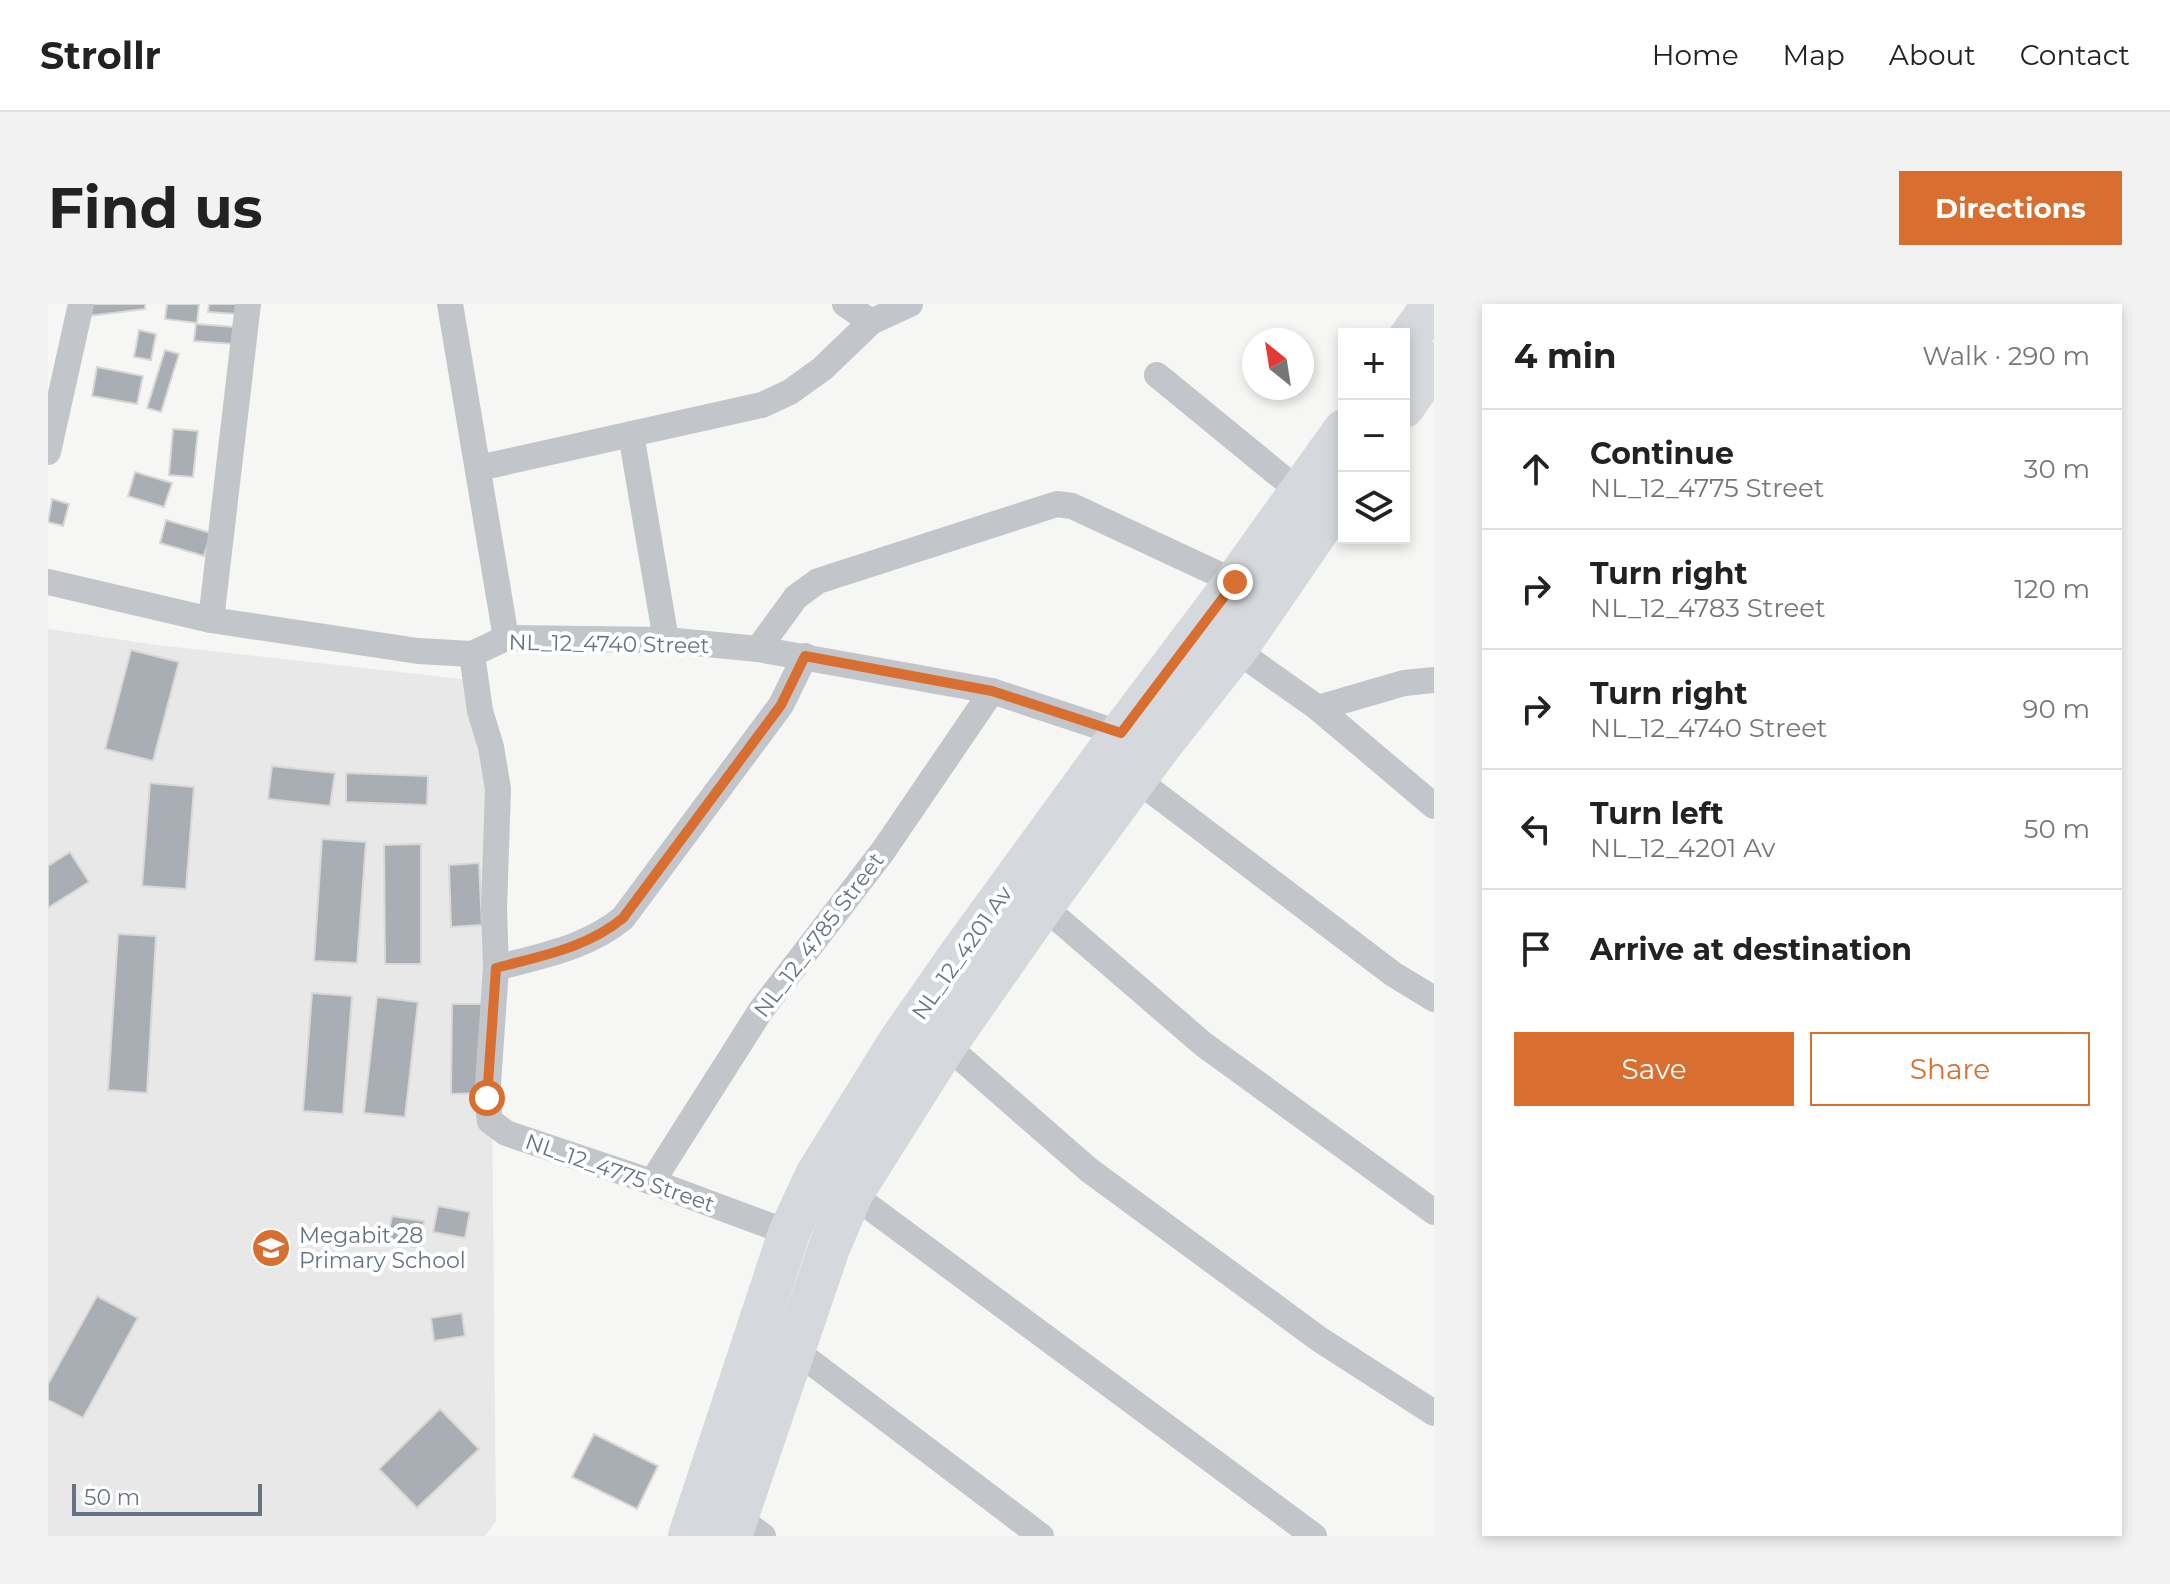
<!DOCTYPE html>
<meta charset="utf-8">
<style>
:root{--surface:#fff;--page:#f2f2f2;--text:#222;--muted:#767676;--line:#e0e0e0;--accent:#d96e31}
body{margin:0;font-family:Montserrat,sans-serif;background:var(--page);color:var(--text)}
.controls{position:absolute;right:24px;top:24px;display:grid;overflow:hidden;border-radius:0px;box-shadow:0 4px 12px #0003}
.controls button{width:72px;height:72px;display:grid;place-items:center;padding:0;border:0;border-bottom:2px solid var(--line);background:var(--surface);color:var(--text);font:40px sans-serif}
.compass{position:absolute;left:1194px;top:24px;width:72px;height:72px;border-radius:50%;background:var(--surface);box-shadow:0 4px 12px #0003;rotate:330deg}
.scale{position:absolute;left:24px;bottom:20px;width:190px;box-sizing:border-box;padding-left:8px;border:4px solid #677383;border-top:0;font-size:22px;line-height:28px;white-space:nowrap;color:#677383;-webkit-text-stroke:6px #fff;paint-order:stroke}
.stop{position:absolute;width:24px;height:24px;margin:-18px;border:6px solid #d96e31;border-radius:50%;background:#fff}
.stop.end{background:#d96e31;border-color:#fff;box-shadow:0 2px 8px #0008}
.list{margin:0;padding:0;list-style:none}
h2{display:flex;justify-content:space-between;align-items:center;height:104px;margin:0;padding:0 32px;font-size:34px}
h2 small{font-size:26px;font-weight:400;color:var(--muted)}
.list li{display:grid;grid-template-columns:52px 1fr auto;gap:24px;align-items:center;box-sizing:border-box;height:120px;padding:0 32px;border-top:2px solid var(--line)}
.list b{display:block;font-size:30px;white-space:nowrap}
.list p{margin:0;font-size:26px;white-space:nowrap;color:var(--muted)}
.list em{font-size:26px;font-style:normal;color:var(--muted)}
.actions{display:flex;gap:16px;padding:24px 32px}
.actions a{flex:1;padding:18px 0;border:2px solid var(--accent);border-radius:0px;text-align:center;font-size:28px;color:var(--accent)}
.actions .main{background:var(--accent);color:#fff}
.icon{flex:none;width:44px;height:44px;fill:none;stroke:currentColor;stroke-width:2;stroke-linecap:round;stroke-linejoin:round}
.map{position:relative;flex:none;width:1386px;height:1232px;overflow:hidden;border-radius:0px}
header{display:flex;align-items:center;gap:48px;box-sizing:border-box;height:112px;padding:0 40px;background:var(--surface);border-bottom:2px solid var(--line)}
header strong{font-size:38px}
nav{display:flex;gap:44px;margin-inline-start:auto;font-size:28px}
.intro{display:flex;align-items:center;justify-content:space-between;box-sizing:border-box;height:192px;padding:0 48px}
h1{margin:0;font-size:56px}
.button{padding:20px 36px;border-radius:0px;background:var(--accent);color:#fff;font-size:28px;font-weight:700}
main{display:flex;gap:48px;padding:0 48px}
aside{flex:1;background:var(--surface);border-radius:0px;box-shadow:0 4px 12px #0003}
.map>svg:first-child{display:block}
.built{fill:#e7e8e7}
.building{fill:#a9aeb5;stroke:#d8d8d6;stroke-width:2}
.lines{fill:none;stroke-linecap:round;stroke-linejoin:round}
.minor{stroke:#c2c5c9;stroke-width:26}
.primary{stroke:#d5d8dc;stroke-width:42}
.route{stroke:#d96e31;stroke-width:10}
.labels{text-anchor:middle;dominant-baseline:central;stroke-width:8;stroke-linejoin:round;paint-order:stroke}
.street-label{font-size:22px;fill:#677383;stroke:#fff}
.poi-label{font-size:22px;fill:#677383;stroke:#fff;text-anchor:start}
</style>
<header>
<strong>Strollr</strong>
<nav><a>Home</a><a>Map</a><a>About</a><a>Contact</a></nav>
</header>
<div class="intro"><h1>Find us</h1><a class="button">Directions</a></div>
<main>
<div class="map">
<svg width="1386" height="1232" viewBox="0 0 1386 1232">
<rect width="100%" height="100%" fill="#f6f7f4"/>
<path class="built" d="M 0,325 L 109,341 L 440,378 L 448,1217 L 437,1232 L 0,1232 Z"/>
<g class="building">
<path d="M 44,0 L 97,0 L 97,5 L 40,12 Z"/>
<path d="M 119,0 L 151,0 L 149,19 L 117,15 Z"/>
<path d="M 161,0 L 189,0 L 188,10 L 160,8 Z"/>
<path d="M 148,20 L 188,23 L 186,40 L 146,37 Z"/>
<path d="M 91,26 L 108,30 L 103,56 L 86,53 Z"/>
<path d="M 117,46 L 131,50 L 113,108 L 99,104 Z"/>
<path d="M 49,63 L 95,72 L 89,100 L 44,92 Z"/>
<path d="M 125,125 L 150,127 L 145,173 L 121,171 Z"/>
<path d="M 87,168 L 124,179 L 116,203 L 80,192 Z"/>
<path d="M 4,195 L 21,200 L 15,222 L 0,218 Z"/>
<path d="M 118,216 L 163,229 L 156,252 L 112,239 Z"/>
<path d="M 83,346 L 131,358 L 105,457 L 57,445 Z"/>
<path d="M 224,462 L 287,469 L 282,502 L 220,495 Z"/>
<path d="M 298,469 L 380,472 L 379,501 L 298,498 Z"/>
<path d="M 102,479 L 146,483 L 138,585 L 94,582 Z"/>
<path d="M 274,535 L 318,538 L 309,659 L 266,657 Z"/>
<path d="M 373,540 L 373,660 L 337,660 L 336,541 Z"/>
<path d="M 22,548 L 41,578 L 0,604 L 0,562 Z"/>
<path d="M 431,559 L 434,621 L 403,623 L 401,561 Z"/>
<path d="M 70,630 L 108,632 L 99,789 L 60,786 Z"/>
<path d="M 264,689 L 304,692 L 295,810 L 255,807 Z"/>
<path d="M 329,693 L 370,698 L 357,813 L 316,809 Z"/>
<path d="M 404,700 L 439,700 L 438,789 L 403,790 Z"/>
<path d="M 390,902 L 422,908 L 417,934 L 385,928 Z"/>
<path d="M 344,912 L 376,917 L 371,944 L 339,937 Z"/>
<path d="M 49,992 L 90,1014 L 35,1114 L 0,1096 L 0,1080 Z"/>
<path d="M 414,1009 L 417,1032 L 386,1037 L 383,1014 Z"/>
<path d="M 392,1105 L 431,1145 L 369,1204 L 331,1165 Z"/>
<path d="M 546,1130 L 610,1162 L 589,1205 L 524,1173 Z"/>
</g>
<g class="lines">
<g class="minor">
<path d="M 402,0 L 458,334"/>
<path d="M 797,0 L 823,18"/>
<path d="M 1109,71 L 1252,188"/>
<path d="M 583,130 L 618,336"/>
<path d="M 0,148 L 33,0"/>
<path d="M 431,164 L 714,101 L 742,88 L 774,65 L 823,18 L 862,0"/>
<path d="M 0,278 L 163,316 L 370,347 L 424,350 L 458,334 L 618,336 L 710,345 L 944,387 L 1083,433"/>
<path d="M 163,316 L 200,0"/>
<path d="M 710,345 L 748,293 L 770,277 L 1009,200 L 1024,202 L 1187,278"/>
<path d="M 1188,346 L 1270,404 L 1356,379 L 1386,376"/>
<path d="M 424,350 L 432,407 L 443,443 L 450,485 L 446,605 L 448,664 L 439,794 L 442,817 L 458,829 L 604,878 L 741,929"/>
<path d="M 1270,404 L 1386,502"/>
<path d="M 1088,475 L 1345,670 L 1386,695"/>
<path d="M 995,602 L 1155,740 L 1386,908"/>
<path d="M 448,664 C 492,652 539,644 575,614 L 733,401 L 757,352"/>
<path d="M 898,741 L 1041,866 L 1271,1035 L 1386,1109"/>
<path d="M 604,878 L 713,706 L 835,547 L 944,387"/>
<path d="M 804,890 L 1266,1232"/>
<path d="M 747,1046 L 993,1232"/>
<path d="M 689,1213 L 715,1232"/>
</g>
<g class="primary">
<path d="M 1356,41 L 1385,0"/>
<path d="M 1356,103 L 1386,59"/>
<path d="M 641,1232 L 741,929 L 768,871 L 850,739 L 912,650 L 1073,429 L 1187,278 L 1296,126"/>
<path d="M 683,1232 L 781,944 L 804,890 L 898,741 L 995,602 L 1110,445 L 1188,346 L 1296,189"/>
</g>
</g>
<g class="lines">
<path class="route" d="M 439,794 L 448,664 C 492,652 539,644 575,614 L 733,401 L 757,352 L 944,387 L 1073,429 L 1187,278"/>
</g>
<defs>
<g id="school-disc" transform="scale(2)"><circle r="9.5" fill="#d96e31" stroke="#fff"/><path d="M0-5L7-2L0 1L-7-2ZM-4 1L0 2.5L4 1V4Q0 6-4 4Z" fill="#fff"/></g>
</defs>
<g fill-rule="evenodd">
<use href="#school-disc" x="223" y="944"/>
</g>
<g class="labels">
<g class="street-label">
<text transform="translate(561 340) rotate(1)">NL_12_4740 Street</text>
<text transform="translate(771 631) rotate(-53)">NL_12_4785 Street</text>
<text transform="translate(914 649) rotate(-55)">NL_12_4201 Av</text>
<text transform="translate(572 869) rotate(19)">NL_12_4775 Street</text>
</g>
<g class="poi-label">
<text x="251" y="931">Megabit 28<tspan x="251" dy="25">Primary School</tspan></text>
</g>
</g>
</svg>
<div class="controls">
<button>+</button>
<button>−</button>
<button><svg class="icon" aria-label="layers" viewBox="0 0 24 24"><path d="M12 4l9 5-9 5-9-5zM3 14l9 5 9-5"/></svg></button>
</div>
<svg class="compass" viewBox="-18 -18 36 36"><path d="M0-13l5 13h-10z" fill="#e53935"/><path d="M0 13l5-13h-10z" fill="#767676"/></svg>
<div class="scale">50 m</div>
<div class="stop" style="left:439px;top:794px"></div>
<div class="stop end" style="left:1187px;top:278px"></div>
</div>
<aside>
<h2>4 min<small>Walk · 290 m</small></h2>
<ul class="list">
<li><svg class="icon" aria-label="ahead" viewBox="0 0 24 24"><path d="M12 20V5M6 11l6-6 6 6"/></svg><div><b>Continue</b><p>NL_12_4775 Street</p></div><em>30 m</em></li>
<li><svg class="icon" aria-label="right" viewBox="0 0 24 24"><path d="M7 20v-9h11M14 6l5 5-5 5"/></svg><div><b>Turn right</b><p>NL_12_4783 Street</p></div><em>120 m</em></li>
<li><svg class="icon" aria-label="right" viewBox="0 0 24 24"><path d="M7 20v-9h11M14 6l5 5-5 5"/></svg><div><b>Turn right</b><p>NL_12_4740 Street</p></div><em>90 m</em></li>
<li><svg class="icon" aria-label="left" viewBox="0 0 24 24"><path d="M17 20v-9H6M10 6l-5 5 5 5"/></svg><div><b>Turn left</b><p>NL_12_4201 Av</p></div><em>50 m</em></li>
<li><svg class="icon" aria-label="arrive" viewBox="0 0 24 24"><path d="M6 21V4h12l-3 4 3 4H6"/></svg><div><b>Arrive at destination</b></div></li>
</ul>
<div class="actions"><a class="main">Save</a><a>Share</a></div>
</aside>
</main>
